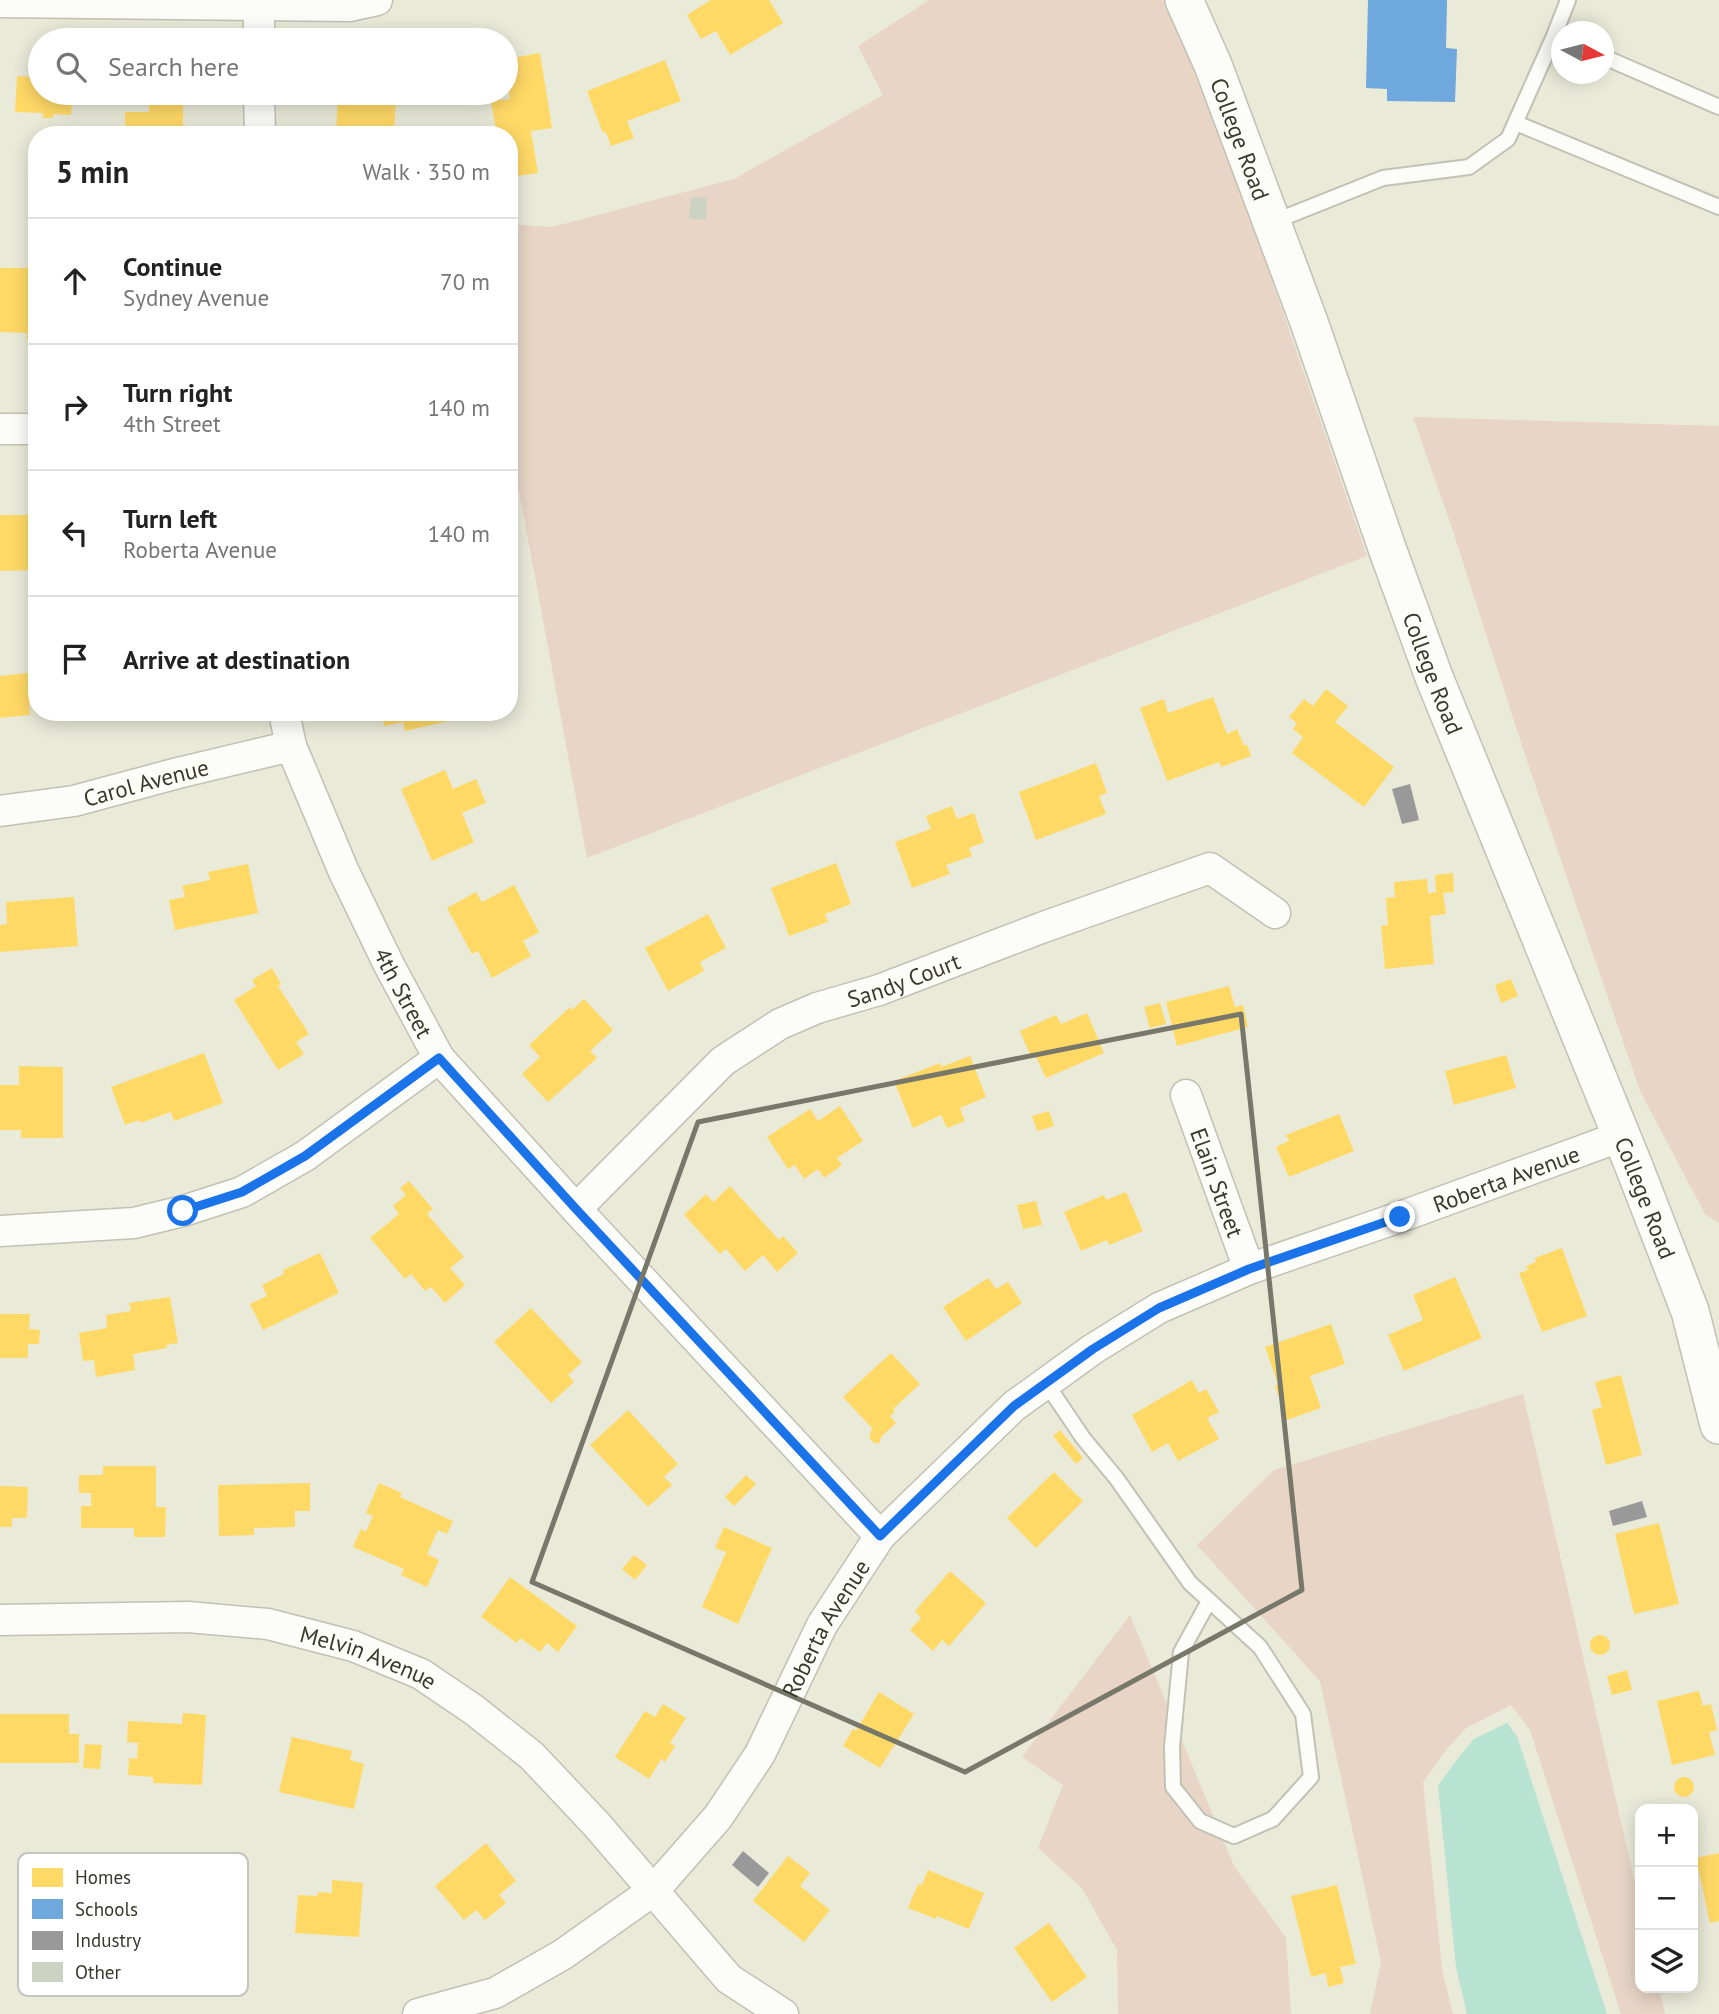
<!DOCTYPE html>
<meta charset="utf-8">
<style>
:root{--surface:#fff;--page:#f2f2f2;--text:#222;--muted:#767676;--line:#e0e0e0}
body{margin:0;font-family:"PT Sans",sans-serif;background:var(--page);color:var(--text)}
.controls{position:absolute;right:21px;bottom:21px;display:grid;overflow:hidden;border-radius:14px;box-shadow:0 4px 18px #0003}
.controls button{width:63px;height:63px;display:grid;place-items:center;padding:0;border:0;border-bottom:2px solid var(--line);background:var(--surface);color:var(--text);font:35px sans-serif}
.compass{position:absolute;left:1551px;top:21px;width:63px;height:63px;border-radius:50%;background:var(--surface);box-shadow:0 4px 18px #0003;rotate:97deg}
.stop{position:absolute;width:21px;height:21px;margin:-16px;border:5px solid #1a73e8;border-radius:50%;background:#fff}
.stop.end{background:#1a73e8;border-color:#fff;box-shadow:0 2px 7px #0008}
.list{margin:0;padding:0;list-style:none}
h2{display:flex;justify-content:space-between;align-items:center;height:91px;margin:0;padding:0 28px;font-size:30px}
h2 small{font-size:23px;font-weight:400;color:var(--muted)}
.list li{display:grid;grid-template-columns:46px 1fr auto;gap:21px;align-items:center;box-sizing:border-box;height:126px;padding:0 28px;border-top:2px solid var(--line)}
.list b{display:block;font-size:26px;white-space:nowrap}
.list p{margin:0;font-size:23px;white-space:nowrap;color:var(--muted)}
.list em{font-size:23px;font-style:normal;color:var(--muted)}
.icon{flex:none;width:38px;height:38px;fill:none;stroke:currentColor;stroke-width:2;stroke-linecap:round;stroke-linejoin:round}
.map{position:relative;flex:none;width:1719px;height:2014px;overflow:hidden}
.search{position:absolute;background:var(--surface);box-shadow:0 4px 18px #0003;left:28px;top:28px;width:490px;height:77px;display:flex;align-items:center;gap:18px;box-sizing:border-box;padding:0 24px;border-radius:38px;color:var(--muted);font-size:26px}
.panel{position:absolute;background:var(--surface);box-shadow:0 4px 18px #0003;left:28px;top:126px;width:490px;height:595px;border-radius:28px}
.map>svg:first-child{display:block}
.green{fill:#e8d5c6}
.water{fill:#b8e3d3}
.homes{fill:#ffd966}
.schools{fill:#6fa8dc}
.industry{fill:#999}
.building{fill:#cdd3c3}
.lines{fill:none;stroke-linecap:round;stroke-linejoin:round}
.service-casing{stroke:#c1c1b4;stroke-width:18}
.minor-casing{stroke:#c1c1b4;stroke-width:33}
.tertiary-casing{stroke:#c1c1b4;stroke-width:40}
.service{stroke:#fcfcf9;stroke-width:14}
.minor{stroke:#fcfcf9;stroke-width:30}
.tertiary{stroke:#fcfcf9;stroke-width:37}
.route{stroke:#1a73e8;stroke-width:9}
.marked{fill:none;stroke:#777869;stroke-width:5;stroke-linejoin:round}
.labels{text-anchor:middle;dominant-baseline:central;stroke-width:7;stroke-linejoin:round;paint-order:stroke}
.street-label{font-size:23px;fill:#393a2c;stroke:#fff}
.key{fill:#fff;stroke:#c4c4c0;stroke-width:2}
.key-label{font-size:19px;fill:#393a2c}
</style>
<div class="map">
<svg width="1719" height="2014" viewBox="0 0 1719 2014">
<rect width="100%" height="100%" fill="#eaead9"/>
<g class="green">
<path d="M 929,0 L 1165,0 L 1237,179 L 1367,556 L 587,858 L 518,485 L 509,485 L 509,224 L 552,227 L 734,179 L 883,95 L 858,46 Z"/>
<path d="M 1413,417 L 1719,426 L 1719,1223 L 1705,1214 L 1640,1091 L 1527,761 L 1450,522 Z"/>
<path d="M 1523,1394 L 1640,1905 L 1640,1988 L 1659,1988 L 1665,2014 L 1621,2014 L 1530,1730 L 1511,1705 L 1466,1728 L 1447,1749 L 1423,1782 L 1442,1969 L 1453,2014 L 1370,2014 L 1381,1962 L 1320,1681 L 1197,1545 L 1274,1470 Z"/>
<path d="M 1130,1615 L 1234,1866 L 1286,1938 L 1291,2014 L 1118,2014 L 1117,1950 L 1082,1888 L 1038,1848 L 1063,1785 L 1022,1757 Z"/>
</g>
<path class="water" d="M 1507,1723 L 1517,1736 L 1607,2014 L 1467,2014 L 1456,1967 L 1438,1786 L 1458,1758 L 1474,1739 Z"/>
<g class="homes">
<path d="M 711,0 L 769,0 L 783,23 L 730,55 L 716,31 L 701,39 L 687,15 Z"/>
<path d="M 540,53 L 552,128 L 531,131 L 538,173 L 509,177 L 509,135 L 497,135 L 491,101 L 510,99 L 506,73 L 506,59 Z"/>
<path d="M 665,60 L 681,101 L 627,121 L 634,138 L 611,146 L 606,132 L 603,133 L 587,91 Z"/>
<path d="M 34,73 L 40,74 L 40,93 L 73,93 L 71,115 L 53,114 L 53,118 L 43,118 L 43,113 L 15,112 L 17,76 L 33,77 Z"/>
<path d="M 149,93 L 183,94 L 183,135 L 125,135 L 125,112 L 149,112 Z"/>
<path d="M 338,93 L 396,94 L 394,135 L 336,135 Z"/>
<path d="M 0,268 L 37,268 L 37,342 L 27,341 L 27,333 L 0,332 Z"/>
<path d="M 0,515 L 37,515 L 37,570 L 0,571 Z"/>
<path d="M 37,672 L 37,702 L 29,703 L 30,715 L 0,718 L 0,676 Z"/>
<path d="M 1326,689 L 1348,706 L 1335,722 L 1394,767 L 1364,807 L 1292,753 L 1303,737 L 1293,729 L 1297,723 L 1289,717 L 1304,699 L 1313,706 Z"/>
<path d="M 1213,697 L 1227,734 L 1237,729 L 1244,746 L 1247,744 L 1251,756 L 1221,767 L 1219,762 L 1167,781 L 1140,708 L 1164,699 L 1168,713 Z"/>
<path d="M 382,712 L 451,712 L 453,720 L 405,731 L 403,722 L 384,726 Z"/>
<path d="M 1096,763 L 1107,793 L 1099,796 L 1106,814 L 1036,840 L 1019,792 Z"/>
<path d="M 445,770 L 453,789 L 476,779 L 486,803 L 462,813 L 474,842 L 432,861 L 401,789 Z"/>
<path d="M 952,806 L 957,819 L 974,813 L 984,842 L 969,848 L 972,856 L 946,865 L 950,874 L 912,888 L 895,842 L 931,829 L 926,816 Z"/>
<path d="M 836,863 L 851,904 L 825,914 L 828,922 L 789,936 L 771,888 Z"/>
<path d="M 248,864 L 258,913 L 175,930 L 169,900 L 185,897 L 182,886 L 210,880 L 208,872 Z"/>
<path d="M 1453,873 L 1454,892 L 1443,893 L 1446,914 L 1430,916 L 1434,964 L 1385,969 L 1381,926 L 1388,925 L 1386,898 L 1395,897 L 1394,882 L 1427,879 L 1428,893 L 1436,892 L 1435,875 Z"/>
<path d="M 514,885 L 539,932 L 523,941 L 531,956 L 492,978 L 478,951 L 472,954 L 447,908 L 476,892 L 482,902 Z"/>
<path d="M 74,897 L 78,946 L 0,952 L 0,925 L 7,924 L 6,902 Z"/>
<path d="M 708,914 L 726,948 L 700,962 L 704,971 L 668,991 L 645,948 Z"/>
<path d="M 272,968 L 281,984 L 278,986 L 309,1034 L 296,1042 L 304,1054 L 278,1070 L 234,1000 L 256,986 L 252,980 Z"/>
<path d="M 1511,979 L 1518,996 L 1501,1003 L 1495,985 Z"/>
<path d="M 1229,986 L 1235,1007 L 1243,1005 L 1248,1027 L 1177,1046 L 1166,1002 Z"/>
<path d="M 584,999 L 613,1030 L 590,1051 L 597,1058 L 548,1102 L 522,1074 L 540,1057 L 529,1045 L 570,1007 L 572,1010 Z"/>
<path d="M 1160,1003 L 1166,1024 L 1150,1028 L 1144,1007 Z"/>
<path d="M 1087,1013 L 1104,1053 L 1046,1078 L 1035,1055 L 1031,1057 L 1020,1031 L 1056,1015 L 1061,1024 Z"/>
<path d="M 204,1053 L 223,1103 L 174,1121 L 171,1112 L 140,1123 L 139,1120 L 125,1125 L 111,1087 Z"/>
<path d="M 1506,1055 L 1516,1088 L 1454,1105 L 1445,1071 Z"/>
<path d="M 970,1056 L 986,1097 L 960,1108 L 965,1121 L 947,1128 L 941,1115 L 913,1128 L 894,1081 L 940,1063 L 941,1067 Z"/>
<path d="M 19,1066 L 63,1067 L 63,1138 L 21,1138 L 21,1130 L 0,1130 L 0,1085 L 19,1085 Z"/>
<path d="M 840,1106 L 863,1141 L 837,1158 L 842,1165 L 824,1178 L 818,1169 L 804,1179 L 795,1165 L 788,1169 L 767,1137 L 810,1109 L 818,1121 Z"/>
<path d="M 1049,1111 L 1054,1126 L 1037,1131 L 1032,1116 Z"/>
<path d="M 1339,1114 L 1354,1151 L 1289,1177 L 1276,1147 L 1289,1141 L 1286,1135 Z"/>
<path d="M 409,1181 L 433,1209 L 427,1214 L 464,1257 L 450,1268 L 465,1285 L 445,1303 L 431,1287 L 425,1291 L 411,1274 L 405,1279 L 370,1238 L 399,1214 L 393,1206 L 406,1195 L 400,1188 Z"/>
<path d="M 730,1186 L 779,1240 L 783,1236 L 798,1253 L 777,1272 L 763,1255 L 745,1271 L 726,1249 L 720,1254 L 684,1215 L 706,1194 L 713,1202 Z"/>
<path d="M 1126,1192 L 1143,1231 L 1109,1245 L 1107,1240 L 1081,1251 L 1064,1212 L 1104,1195 L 1106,1200 Z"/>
<path d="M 1036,1201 L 1042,1225 L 1023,1229 L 1017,1205 Z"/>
<path d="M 1562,1248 L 1587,1316 L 1542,1332 L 1519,1273 L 1528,1270 L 1526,1266 L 1536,1262 L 1535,1258 Z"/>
<path d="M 320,1253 L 339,1293 L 263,1330 L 250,1304 L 267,1296 L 262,1285 L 284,1274 L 283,1270 Z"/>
<path d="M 1455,1277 L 1482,1338 L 1404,1371 L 1388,1335 L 1423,1320 L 1413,1295 Z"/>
<path d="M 988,1278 L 996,1289 L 1008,1282 L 1022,1303 L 966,1341 L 943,1307 Z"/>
<path d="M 170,1297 L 178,1343 L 166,1345 L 167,1348 L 133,1354 L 135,1370 L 96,1377 L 94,1360 L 83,1361 L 79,1333 L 107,1328 L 106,1315 L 131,1311 L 129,1303 Z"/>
<path d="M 531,1308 L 582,1362 L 568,1375 L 574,1382 L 551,1403 L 494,1342 Z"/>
<path d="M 0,1314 L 30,1314 L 29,1329 L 40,1330 L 39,1344 L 28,1344 L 28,1358 L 0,1358 Z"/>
<path d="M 1331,1324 L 1345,1364 L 1310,1376 L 1321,1408 L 1287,1420 L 1275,1386 L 1278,1384 L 1265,1347 Z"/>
<path d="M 891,1353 L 920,1384 L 893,1409 L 895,1411 L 890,1416 L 896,1423 L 881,1437 L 879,1444 L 873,1442 L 869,1438 L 872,1428 L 843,1397 Z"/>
<path d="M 1621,1375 L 1642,1455 L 1606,1465 L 1592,1410 L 1602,1407 L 1595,1382 Z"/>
<path d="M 1192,1380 L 1199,1393 L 1206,1389 L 1219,1412 L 1207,1418 L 1219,1439 L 1178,1461 L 1168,1443 L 1152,1452 L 1132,1415 Z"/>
<path d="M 628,1410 L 678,1464 L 664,1477 L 672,1485 L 648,1507 L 590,1445 Z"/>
<path d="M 1060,1430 L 1083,1458 L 1076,1464 L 1053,1436 Z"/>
<path d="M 103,1466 L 156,1466 L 156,1507 L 166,1507 L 165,1537 L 134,1537 L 134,1528 L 81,1528 L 81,1506 L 91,1506 L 91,1493 L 79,1493 L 79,1475 L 103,1475 Z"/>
<path d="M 1054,1472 L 1083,1501 L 1036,1548 L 1007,1518 Z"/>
<path d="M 746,1475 L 756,1484 L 734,1506 L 725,1497 Z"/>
<path d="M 310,1483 L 310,1511 L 295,1511 L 295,1527 L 254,1528 L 254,1535 L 219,1536 L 218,1485 Z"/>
<path d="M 379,1483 L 402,1493 L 400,1497 L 453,1521 L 447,1534 L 438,1530 L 427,1554 L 439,1560 L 427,1587 L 401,1575 L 404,1569 L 353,1547 L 361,1529 L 366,1532 L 373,1516 L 366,1513 Z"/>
<path d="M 0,1486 L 28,1487 L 27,1518 L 12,1518 L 12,1527 L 0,1527 Z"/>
<path d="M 1659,1523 L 1679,1604 L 1634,1614 L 1615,1534 Z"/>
<path d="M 724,1527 L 772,1548 L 738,1624 L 702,1607 L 726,1552 L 715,1548 Z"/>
<path d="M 634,1555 L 647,1565 L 635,1580 L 622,1569 Z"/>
<path d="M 950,1571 L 986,1603 L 949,1646 L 942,1640 L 933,1651 L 910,1630 L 921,1618 L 915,1611 Z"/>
<path d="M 510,1577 L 577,1626 L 558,1652 L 547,1643 L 540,1652 L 520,1638 L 517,1643 L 481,1617 Z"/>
<circle cx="1600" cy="1645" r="10"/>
<path d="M 1627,1670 L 1632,1690 L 1612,1695 L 1607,1676 Z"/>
<path d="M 1699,1691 L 1703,1706 L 1711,1704 L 1717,1730 L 1709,1732 L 1715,1755 L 1672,1765 L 1657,1701 Z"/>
<path d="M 879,1692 L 914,1714 L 880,1768 L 843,1746 L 853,1729 L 856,1731 Z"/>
<path d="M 663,1704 L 686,1718 L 670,1743 L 675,1746 L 665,1762 L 661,1759 L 649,1779 L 615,1757 L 645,1711 L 655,1717 Z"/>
<path d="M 183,1713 L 206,1715 L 202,1785 L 153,1783 L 153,1777 L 128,1775 L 129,1758 L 137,1759 L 138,1743 L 127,1742 L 128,1721 L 182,1724 Z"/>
<path d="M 0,1714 L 69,1714 L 69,1734 L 79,1734 L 79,1763 L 0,1763 Z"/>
<path d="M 292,1737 L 352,1751 L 350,1760 L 364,1764 L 354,1809 L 279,1792 Z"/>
<path d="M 85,1744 L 102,1745 L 100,1769 L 83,1768 Z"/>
<circle cx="1684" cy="1787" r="10"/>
<path d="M 486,1843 L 516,1881 L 499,1895 L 506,1903 L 485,1920 L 476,1910 L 464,1920 L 435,1886 Z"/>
<path d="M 1719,1853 L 1719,1921 L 1710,1923 L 1696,1858 Z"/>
<path d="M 788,1856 L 810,1873 L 800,1886 L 830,1910 L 804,1942 L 753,1901 Z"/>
<path d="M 928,1870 L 984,1893 L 969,1929 L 937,1916 L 936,1919 L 908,1908 L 918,1884 L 922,1885 Z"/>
<path d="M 332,1880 L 363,1883 L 359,1937 L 295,1933 L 298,1895 L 317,1896 L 318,1892 L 332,1893 Z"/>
<path d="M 1337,1885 L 1356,1964 L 1340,1967 L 1344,1983 L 1328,1987 L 1326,1973 L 1311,1977 L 1291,1896 Z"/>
<path d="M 1049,1923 L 1087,1977 L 1052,2002 L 1014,1948 Z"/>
</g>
<path class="schools" d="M 1368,0 L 1447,0 L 1446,48 L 1457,49 L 1455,102 L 1387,101 L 1387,89 L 1366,88 Z"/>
<g class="industry">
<path d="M 1410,784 L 1419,820 L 1402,824 L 1392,789 Z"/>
<path d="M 1642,1501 L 1647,1517 L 1613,1526 L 1609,1511 Z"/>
<path d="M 743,1851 L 769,1873 L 758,1887 L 732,1865 Z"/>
</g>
<path class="building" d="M 691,197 L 707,198 L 706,220 L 689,219 Z"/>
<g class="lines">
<g class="service-casing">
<g id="service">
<path d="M 1604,57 L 1719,107"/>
<path d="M 1516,123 L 1719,207"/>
<path d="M 1273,222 L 1383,178 L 1469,167 L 1508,139 L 1554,36 L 1568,0"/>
<path d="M 1046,1383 L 1083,1438 L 1117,1479 L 1190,1583 L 1260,1647 L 1303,1714 L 1311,1777 L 1273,1819 L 1234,1836 L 1200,1821 L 1173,1787 L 1172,1747 L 1181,1652 L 1209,1601"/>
</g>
</g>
<g class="minor-casing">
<g id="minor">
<path d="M 0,2 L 349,6 L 377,0"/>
<path d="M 259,6 L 259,40"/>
<path d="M 259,93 L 260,135"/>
<path d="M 0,429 L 37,429"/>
<path id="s1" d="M 284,712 L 291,746 L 344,872 L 389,965 L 439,1058 L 576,1209 L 880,1536"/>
<path id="s2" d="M 0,811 L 74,801 L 178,773 L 291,746"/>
<path id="s3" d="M 1186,1095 L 1249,1269"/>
<path id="s4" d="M 576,1209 L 723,1061 L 780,1024 L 817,1008 L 879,990 L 1041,928 L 1210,868 L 1275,913"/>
<path d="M 0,1231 L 134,1223 L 183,1211 L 242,1192 L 305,1156 L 439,1058"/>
<path id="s5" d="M 0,1620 L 188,1617 L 268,1624 L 353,1646 L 421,1674 L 474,1710 L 532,1756 L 597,1825 L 729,1979 L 783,2014"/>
<path id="s6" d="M 418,2014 L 495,1993 L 562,1955 L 654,1890 L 718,1817 L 760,1754 L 822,1625 L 880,1536 L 1014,1406 L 1093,1349 L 1159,1308 L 1249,1269 L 1400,1217 L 1622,1136"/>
</g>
</g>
<g class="tertiary-casing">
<g id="tertiary">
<path id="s7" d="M 1184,0 L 1213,65 L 1309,322 L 1387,548 L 1434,677 L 1633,1164 L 1690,1311 L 1719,1425"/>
</g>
</g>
<use href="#service" class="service"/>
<use href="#minor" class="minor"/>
<use href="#tertiary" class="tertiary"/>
</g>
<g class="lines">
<path class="route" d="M 183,1211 L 242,1192 L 305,1156 L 439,1058 L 576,1209 L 880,1536 L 1014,1406 L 1093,1349 L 1159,1308 L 1249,1269 L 1400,1217"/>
</g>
<path class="marked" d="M 1241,1014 L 1302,1590 L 965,1772 L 532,1582 L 698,1122 Z"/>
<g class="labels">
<g class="street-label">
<text stroke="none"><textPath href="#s7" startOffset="150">College Road</textPath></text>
<text stroke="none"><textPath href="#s7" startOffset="718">College Road</textPath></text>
<text stroke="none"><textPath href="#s2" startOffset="149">Carol Avenue</textPath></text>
<text stroke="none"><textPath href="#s4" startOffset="408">Sandy Court</textPath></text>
<text stroke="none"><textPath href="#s1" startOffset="306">4th Street</textPath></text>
<text stroke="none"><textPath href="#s6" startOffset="1424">Roberta Avenue</textPath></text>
<text stroke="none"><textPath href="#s3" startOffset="93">Elain Street</textPath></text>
<text stroke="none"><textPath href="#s7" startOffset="1284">College Road</textPath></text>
<text stroke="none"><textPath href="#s6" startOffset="584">Roberta Avenue</textPath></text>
<text stroke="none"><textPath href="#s5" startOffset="374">Melvin Avenue</textPath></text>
</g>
</g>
<rect x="18" y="1853" width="230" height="143" rx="10" class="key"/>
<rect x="32" y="1868" width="31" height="19" fill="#ffd966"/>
<rect x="32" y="1899" width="31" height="20" fill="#6fa8dc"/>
<rect x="32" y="1931" width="31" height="19" fill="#999"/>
<rect x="32" y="1962" width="31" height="20" fill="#cdd3c3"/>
<g class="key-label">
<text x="75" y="1884">Homes</text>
<text x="75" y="1916">Schools</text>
<text x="75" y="1947">Industry</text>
<text x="75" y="1979">Other</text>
</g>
</svg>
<div class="controls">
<button>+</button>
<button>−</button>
<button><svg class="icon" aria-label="layers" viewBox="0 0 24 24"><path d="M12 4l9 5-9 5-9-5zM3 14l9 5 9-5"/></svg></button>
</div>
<svg class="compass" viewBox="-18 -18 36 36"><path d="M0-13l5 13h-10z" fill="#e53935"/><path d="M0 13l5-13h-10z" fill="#767676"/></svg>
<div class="stop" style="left:183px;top:1211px"></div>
<div class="stop end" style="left:1400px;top:1217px"></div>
<div class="search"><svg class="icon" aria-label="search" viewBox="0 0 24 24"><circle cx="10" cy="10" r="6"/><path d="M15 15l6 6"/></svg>Search here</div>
<section class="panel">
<h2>5 min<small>Walk · 350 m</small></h2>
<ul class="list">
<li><svg class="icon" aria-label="ahead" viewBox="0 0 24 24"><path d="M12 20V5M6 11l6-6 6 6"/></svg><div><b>Continue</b><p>Sydney Avenue</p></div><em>70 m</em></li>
<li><svg class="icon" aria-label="right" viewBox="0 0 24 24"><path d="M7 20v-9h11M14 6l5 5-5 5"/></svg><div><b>Turn right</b><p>4th Street</p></div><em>140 m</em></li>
<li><svg class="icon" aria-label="left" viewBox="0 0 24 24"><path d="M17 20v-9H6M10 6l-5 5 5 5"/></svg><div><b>Turn left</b><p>Roberta Avenue</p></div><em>140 m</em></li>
<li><svg class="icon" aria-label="arrive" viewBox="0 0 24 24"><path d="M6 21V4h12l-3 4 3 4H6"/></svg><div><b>Arrive at destination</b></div></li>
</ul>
</section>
</div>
